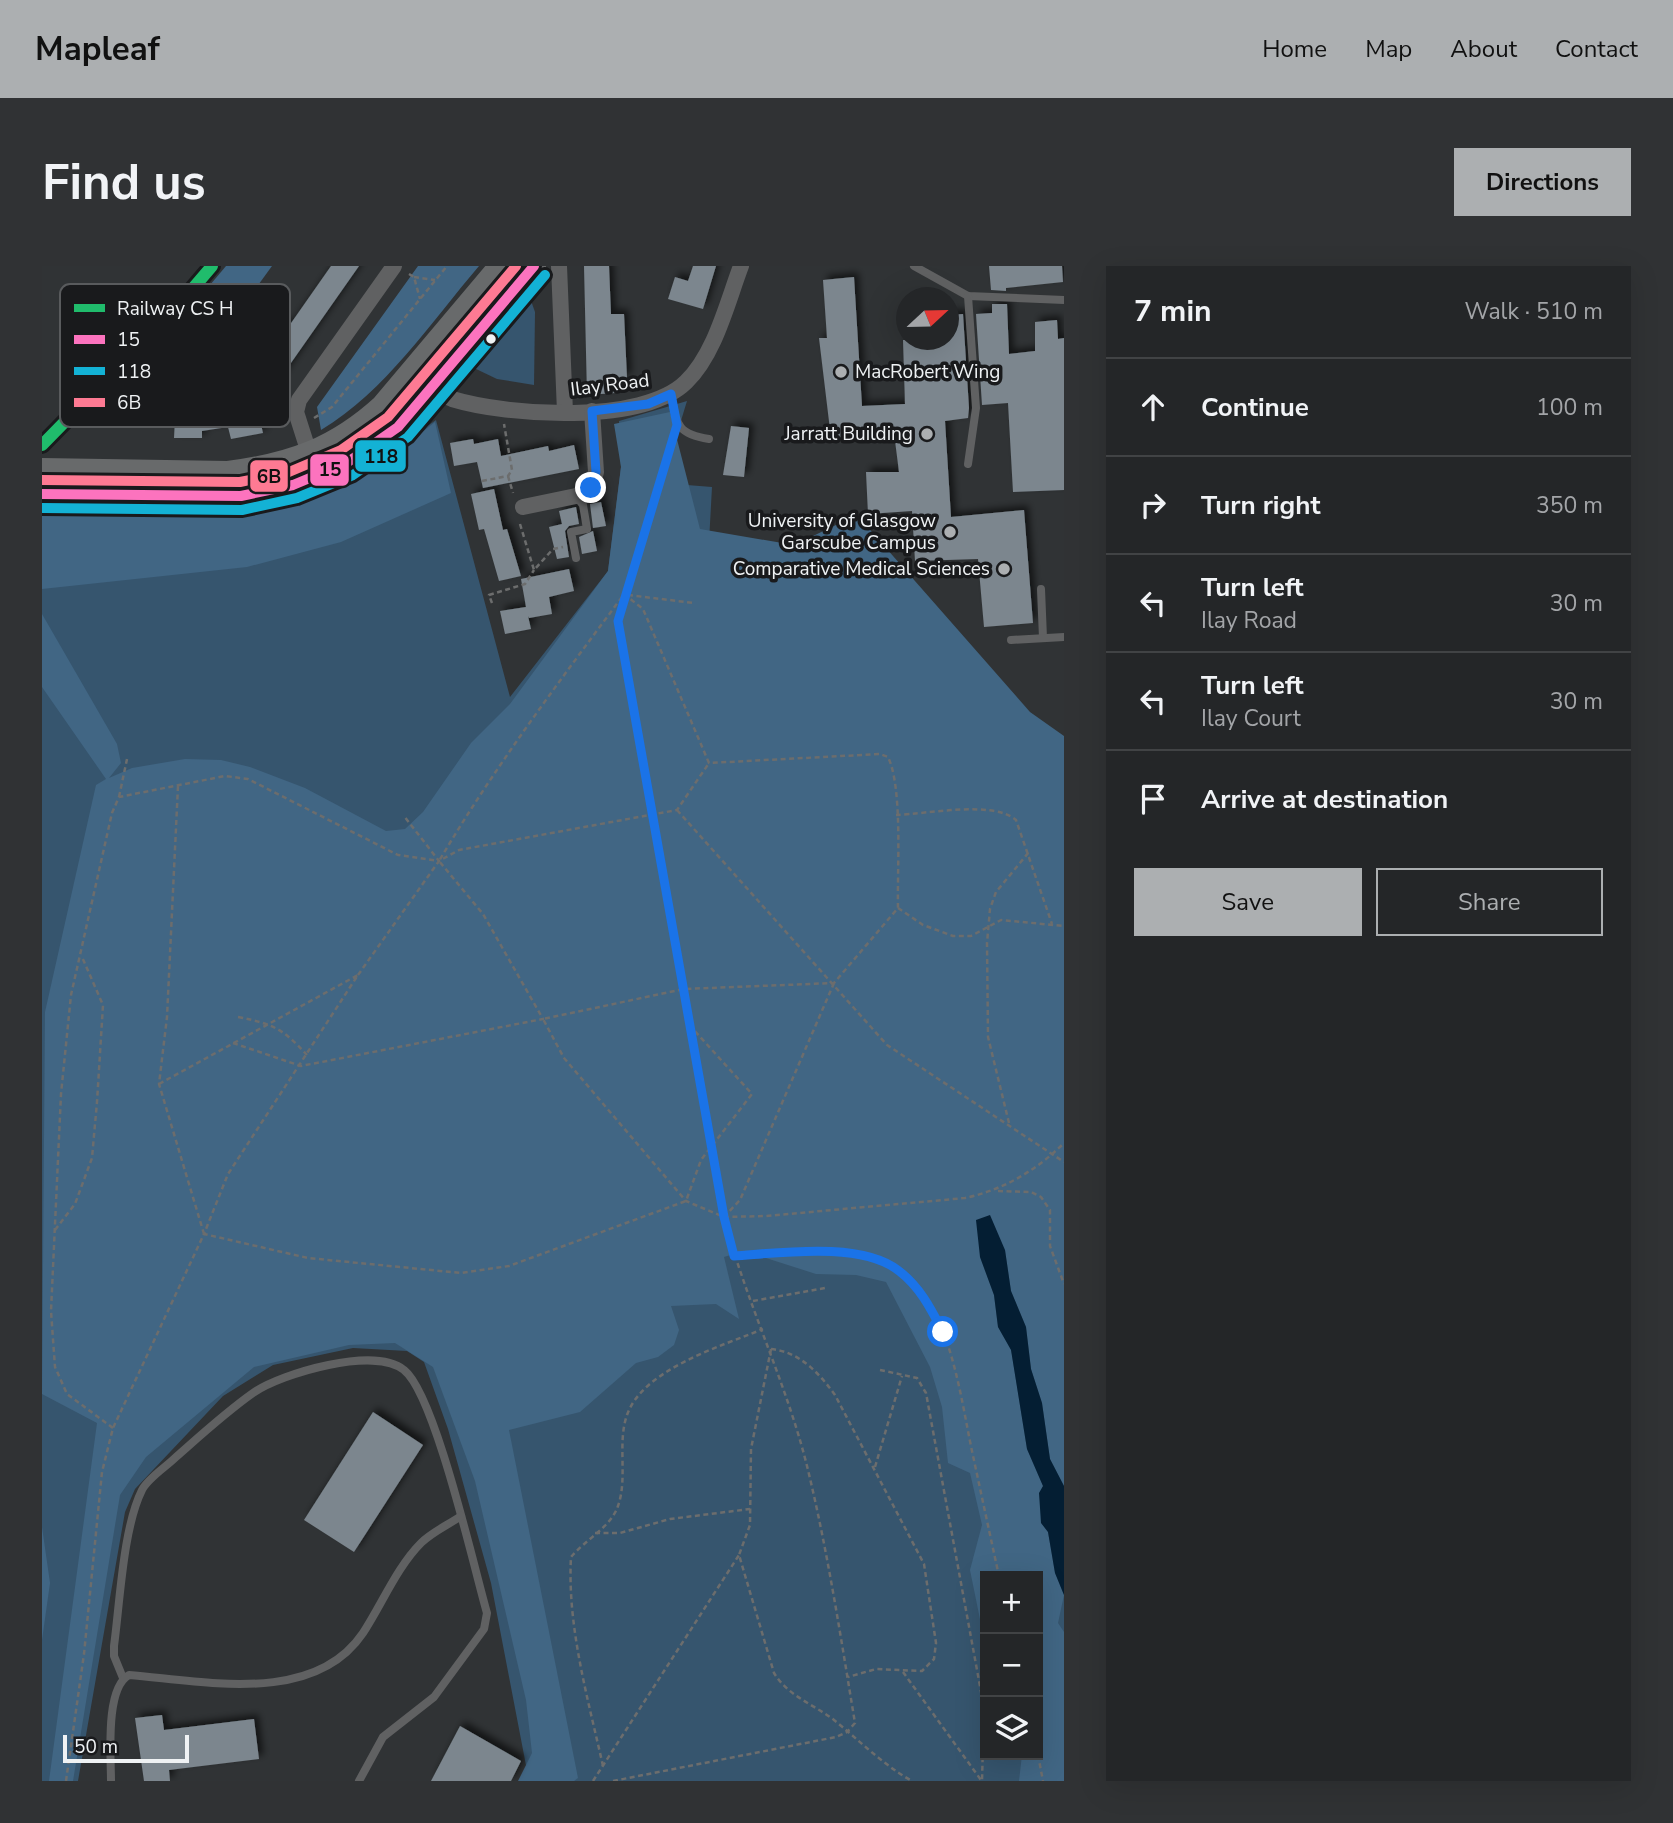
<!DOCTYPE html>
<meta charset="utf-8">
<style>
:root{--surface:#242628;--page:#303234;--text:#f1f3f6;--muted:#a3a5a8;--line:#414345;--accent:#acafb1}
body{margin:0;font-family:"Nunito Sans",sans-serif;background:var(--page);color:var(--text)}
.controls{position:absolute;right:21px;bottom:21px;display:grid;overflow:hidden;border-radius:0px;box-shadow:0 7px 28px #0002}
.controls button{width:63px;height:63px;display:grid;place-items:center;padding:0;border:0;border-bottom:2px solid var(--line);background:var(--surface);color:var(--text);font:35px sans-serif}
.compass{position:absolute;left:854px;top:21px;width:63px;height:63px;border-radius:50%;background:var(--surface);box-shadow:0 7px 28px #0002;rotate:68deg}
.scale{position:absolute;left:21px;bottom:18px;width:126px;box-sizing:border-box;padding-left:7px;border:4px solid #eff2f4;border-top:0;font-size:19px;line-height:24px;white-space:nowrap;color:#eff2f4;-webkit-text-stroke:5px #191a1c;paint-order:stroke}
.stop{position:absolute;width:21px;height:21px;margin:-16px;border:5px solid #1a73e8;border-radius:50%;background:#fff}
.stop.end{background:#1a73e8;border-color:#fff;box-shadow:0 2px 7px #0008}
.list{margin:0;padding:0;list-style:none}
h2{display:flex;justify-content:space-between;align-items:center;height:91px;margin:0;padding:0 28px;font-size:30px}
h2 small{font-size:23px;font-weight:400;color:var(--muted)}
.list li{display:grid;grid-template-columns:46px 1fr auto;gap:21px;align-items:center;box-sizing:border-box;height:98px;padding:0 28px;border-top:2px solid var(--line)}
.list b{display:block;font-size:26px;white-space:nowrap}
.list p{margin:0;font-size:23px;white-space:nowrap;color:var(--muted)}
.list em{font-size:23px;font-style:normal;color:var(--muted)}
.actions{display:flex;gap:14px;padding:21px 28px}
.actions a{flex:1;padding:16px 0;border:2px solid var(--accent);border-radius:0px;text-align:center;font-size:24px;color:var(--accent)}
.actions .main{background:var(--accent);color:#111}
.icon{flex:none;width:38px;height:38px;fill:none;stroke:currentColor;stroke-width:2;stroke-linecap:round;stroke-linejoin:round}
.map{position:relative;flex:none;width:1022px;height:1515px;overflow:hidden;border-radius:0px}
header{display:flex;align-items:center;gap:42px;box-sizing:border-box;height:98px;padding:0 35px;background:var(--accent);color:#111}
header strong{font-size:33px}
nav{display:flex;gap:38px;margin-inline-start:auto;font-size:24px}
.intro{display:flex;align-items:center;justify-content:space-between;box-sizing:border-box;height:168px;padding:0 42px}
h1{margin:0;font-size:49px}
.button{padding:18px 32px;border-radius:0px;background:var(--accent);color:#111;font-size:24px;font-weight:700}
main{display:flex;gap:42px;padding:0 42px}
aside{flex:1;background:var(--surface);border-radius:0px;box-shadow:0 7px 28px #0002}
.map>svg:first-child{display:block}
.green{fill:#36556e;fill-rule:evenodd}
.forest{fill:#416684}
.water{fill:#041e33}
.building{fill:#7c868e;filter:url(#shadow)}
.lines{fill:none;stroke-linecap:round;stroke-linejoin:round}
.path{stroke:#6c6d6d;stroke-width:2.5;stroke-dasharray:5 3.5;stroke-linecap:butt}
.service{stroke:#606162;stroke-width:8}
.minor{stroke:#606162;stroke-width:16}
.primary{stroke:#686a6b;stroke-width:24}
.bus-1-casing{stroke:#191a1c;stroke-width:16}
.bus-2-casing{stroke:#191a1c;stroke-width:16}
.bus-3-casing{stroke:#191a1c;stroke-width:16}
.bus-1{stroke:#fc73be;stroke-width:10}
.bus-2{stroke:#13b2d5;stroke-width:10}
.bus-3{stroke:#fe7a93;stroke-width:10}
.rail-1-casing{stroke:#191a1c;stroke-width:18}
.rail-1{stroke:#20bc6c;stroke-width:12}
.route{stroke:#1a73e8;stroke-width:9}
.bus-dot{fill:#eff2f4;stroke:#191a1c;stroke-width:2.5}
.poi-dot{fill:#acafb1;stroke:#191a1c;stroke-width:2.5}
.labels{text-anchor:middle;dominant-baseline:central;stroke-width:7;stroke-linejoin:round;paint-order:stroke}
.poi-label{font-size:19px;fill:#eff2f4;stroke:#191a1c;text-anchor:end}
.street-label{font-size:19px;fill:#eff2f4;stroke:#191a1c}
.key{fill:#191a1c;stroke:#595b5d;stroke-width:2}
.key-label{font-size:19px;fill:#eff2f4}
.line-badge{stroke:#191a1c;stroke-width:2.5}
.pale-badge-label{font-size:19px;text-anchor:middle;font-weight:bold;fill:#111}
</style>
<header>
<strong>Mapleaf</strong>
<nav><a>Home</a><a>Map</a><a>About</a><a>Contact</a></nav>
</header>
<div class="intro"><h1>Find us</h1><a class="button">Directions</a></div>
<main>
<div class="map">
<svg width="1022" height="1515" viewBox="0 0 1022 1515">
<defs>
<filter id="shadow"><feDropShadow dx="4.5" dy="-4.5" stdDeviation="3.5" flood-color="#0009"/></filter>
</defs>
<rect width="100%" height="100%" fill="#303335"/>
<g class="green">
<path d="M 487,29 L 493,46 L 492,119 L 455,113 L 432,102 Z"/>
<path d="M 645,135 L 620,217 L 670,221 L 667,276 L 1022,512 L 1022,1515 L 487,1515 L 449,1317 L 406,1163 L 382,1096 L 365,1085 L 311,1082 L 231,1099 L 181,1130 L 93,1223 L 83,1246 L 36,1515 L 0,1515 L 0,244 L 194,246 L 229,239 L 278,228 L 313,211 L 394,154 L 468,431 L 566,305 L 579,201 L 577,155 ZM 943,1310 L 996,1310 L 996,1489 L 943,1489 Z"/>
</g>
<g class="forest">
<path d="M 184,0 L 230,0 L 164,91 L 111,134 L 88,114 Z"/>
<path d="M 376,0 L 437,0 C 389,56 343,126 279,164 L 275,141 Z"/>
<path d="M 628,146 L 658,263 L 752,279 L 815,249 L 988,446 L 1022,470 L 1022,1220 L 1008,1193 L 1000,1137 L 989,1103 L 984,1061 L 969,1025 L 963,984 L 938,991 L 952,1029 L 956,1061 L 969,1083 L 985,1183 L 1001,1220 L 999,1256 L 1006,1266 L 1013,1307 L 1022,1329 L 1016,1357 L 1022,1366 L 1022,1515 L 977,1515 L 980,1489 L 996,1489 L 996,1310 L 943,1310 L 943,1378 L 928,1304 L 940,1259 L 928,1207 L 906,1197 L 900,1141 L 888,1101 L 844,1016 L 814,1009 L 774,1008 L 702,985 L 682,991 L 697,1053 L 674,1038 L 629,1040 L 637,1064 L 632,1079 L 616,1091 L 594,1097 L 538,1146 L 467,1164 L 536,1512 L 532,1515 L 476,1515 L 490,1487 L 484,1434 L 433,1215 L 391,1101 L 353,1077 L 307,1079 L 212,1101 L 104,1191 L 78,1229 L 31,1515 L 7,1515 L 55,1157 L 0,1128 L 3,746 L 54,519 L 64,513 L 0,421 L 0,348 L 75,478 L 79,497 L 67,512 L 90,502 L 143,493 L 179,494 L 208,501 L 263,522 L 344,565 L 363,563 L 381,546 L 429,477 L 468,438 L 566,305 L 579,201 L 572,158 Z"/>
<path d="M 393,156 L 409,227 L 299,276 L 205,301 L 0,323 L 0,246 L 67,249 L 195,248 L 281,229 L 350,190 Z"/>
<path d="M 0,1261 L 8,1317 L 0,1374 Z"/>
</g>
<path class="water" d="M 948,949 L 963,984 L 969,1025 L 984,1061 L 989,1103 L 1000,1137 L 1008,1193 L 1022,1220 L 1022,1329 L 1013,1307 L 1006,1266 L 999,1257 L 997,1227 L 1001,1220 L 985,1183 L 969,1084 L 956,1061 L 952,1029 L 938,991 L 934,954 Z"/>
<g class="building">
<path d="M 289,0 L 317,0 L 237,114 L 209,94 L 217,83 L 212,79 L 224,63 L 232,69 L 241,56 L 247,60 Z"/>
<path d="M 542,0 L 567,0 L 569,48 L 582,48 L 585,112 L 573,112 L 573,127 L 545,129 Z"/>
<path d="M 651,0 L 674,0 L 661,43 L 626,33 L 633,11 L 646,15 Z"/>
<path d="M 947,0 L 1020,0 L 1021,16 L 964,22 L 964,25 L 949,24 Z"/>
<path d="M 812,11 L 820,140 L 863,138 L 861,74 L 906,74 L 906,49 L 921,48 L 927,142 L 926,152 L 903,155 L 909,251 L 982,244 L 991,357 L 942,361 L 936,293 L 873,295 L 870,245 L 826,248 L 824,206 L 857,206 L 852,167 L 789,172 L 777,72 L 785,72 L 781,14 Z"/>
<path d="M 950,38 L 965,38 L 967,88 L 993,85 L 993,56 L 1015,54 L 1016,73 L 1022,72 L 1022,224 L 971,226 L 966,137 L 940,139 L 934,48 L 950,47 Z"/>
<path d="M 219,134 L 222,149 L 217,150 L 221,167 L 189,173 L 186,161 L 160,165 L 160,172 L 132,172 L 133,153 L 142,153 L 143,145 L 179,146 L 178,140 Z"/>
<path d="M 689,160 L 707,162 L 702,211 L 681,209 Z"/>
<path d="M 431,173 L 432,178 L 456,173 L 459,190 L 506,180 L 507,185 L 532,179 L 537,203 L 441,222 L 435,196 L 412,200 L 408,177 Z"/>
<path d="M 452,223 L 461,264 L 465,263 L 479,310 L 457,315 L 442,263 L 437,264 L 429,228 Z"/>
<path d="M 559,236 L 564,260 L 551,262 L 548,238 Z"/>
<path d="M 534,241 L 537,258 L 527,260 L 523,265 L 527,291 L 515,293 L 507,261 L 520,258 L 517,245 Z"/>
<path d="M 551,265 L 555,285 L 540,288 L 537,271 Z"/>
<path d="M 527,303 L 532,325 L 507,331 L 510,348 L 487,352 L 486,350 L 489,363 L 463,368 L 458,345 L 484,341 L 479,313 Z"/>
<path d="M 331,1146 L 381,1179 L 312,1286 L 262,1254 Z"/>
<path d="M 120,1449 L 122,1464 L 212,1453 L 217,1493 L 127,1504 L 128,1515 L 102,1515 L 93,1452 Z"/>
<path d="M 418,1460 L 479,1495 L 469,1515 L 389,1515 Z"/>
</g>
<g class="lines">
<g class="path">
<path d="M 367,8 L 372,11 L 378,33"/>
<path d="M 372,11 L 393,14"/>
<path d="M 272,152 L 290,141 L 405,0"/>
<path d="M 466,210 L 471,227"/>
<path d="M 440,215 L 466,210 L 470,204 L 462,158"/>
<path d="M 478,258 L 492,304 L 511,283 L 521,281"/>
<path d="M 582,328 L 601,343 L 667,497 L 838,488 L 846,491 C 861,522 855,605 856,642 L 792,717 L 642,723 L 501,753 L 522,792 L 644,935 L 682,951 L 724,950 L 923,932 C 961,924 995,904 1022,877"/>
<path d="M 586,329 L 652,337"/>
<path d="M 450,337 L 447,329 L 483,318 L 492,304"/>
<path d="M 136,520 L 125,751 L 117,818 L 162,968"/>
<path d="M 77,531 L 85,493"/>
<path d="M 635,544 L 845,779 L 1022,896"/>
<path d="M 854,549 C 885,548 951,534 974,554 L 1010,658"/>
<path d="M 856,642 L 881,659 L 911,670 L 929,670 L 959,654 L 1022,660"/>
<path d="M 316,709 L 397,595 L 417,584 L 635,544 L 667,497"/>
<path d="M 196,751 C 231,758 240,762 265,789"/>
<path d="M 191,777 L 259,800 L 501,753 L 441,648 L 397,595 C 452,502 516,417 580,331"/>
<path d="M 117,818 L 316,709 L 186,908 L 162,968"/>
<path d="M 967,857 L 946,771 L 945,677 L 948,643 L 954,626 L 987,586"/>
<path d="M 956,925 L 989,926 L 999,931 L 1008,944 L 1008,980 L 1022,1018"/>
<path d="M 682,951 L 698,934 L 792,717"/>
<path d="M 13,964 L 33,938 L 50,892 L 55,836 L 61,739 L 40,691"/>
<path d="M 692,990 C 739,987 813,976 855,1002 C 908,1036 918,1129 930,1185 C 939,1227 948,1269 957,1310"/>
<path d="M 711,1035 L 783,1022"/>
<path d="M 729,1083 L 709,1183 L 708,1259 L 697,1289 L 732,1407 C 746,1430 771,1438 792,1454 C 818,1475 840,1498 870,1515"/>
<path d="M 729,1083 C 758,1086 777,1107 793,1129 L 882,1298 L 894,1377 L 892,1393 L 880,1405 L 834,1403 L 806,1411"/>
<path d="M 838,1104 L 875,1112 L 884,1127 L 942,1442 L 940,1515"/>
<path d="M 71,1162 L 25,1128 L 13,1101 L 9,1045 L 19,828 L 29,729 L 70,547 L 77,531 L 183,510 L 206,513 L 356,589 L 397,595 L 362,550"/>
<path d="M 833,1201 L 860,1110"/>
<path d="M 553,1267 L 578,1267 L 628,1253 L 708,1243"/>
<path d="M 861,1406 L 939,1514"/>
<path d="M 996,1489 L 1001,1515"/>
<path d="M 561,1500 C 546,1433 525,1360 529,1291 C 543,1274 569,1261 576,1240 C 586,1212 575,1177 585,1149 C 601,1103 680,1080 721,1063"/>
<path d="M 24,1515 L 42,1388 L 60,1206 L 71,1162 L 162,968 L 266,992 L 419,1007 L 467,1000 L 644,935 L 659,894 L 710,828 L 650,762"/>
<path d="M 551,1515 L 697,1289"/>
<path d="M 571,1515 L 794,1471 L 805,1466 L 813,1457 C 799,1373 786,1287 766,1204 C 745,1117 704,1037 682,951 L 576,355 L 631,172"/>
</g>
<g class="service">
<path d="M 872,0 L 926,30 L 1022,34"/>
<path d="M 629,128 C 635,158 634,168 667,173"/>
<path d="M 926,198 L 934,142 L 926,30"/>
<path d="M 534,292 L 529,266 L 545,263 L 541,239 L 534,230"/>
<path d="M 999,323 L 1001,372"/>
<path d="M 969,374 L 1022,371"/>
<path d="M 81,1412 L 72,1390 L 72,1380 C 78,1336 81,1262 100,1224 C 106,1212 124,1201 134,1191 C 159,1169 184,1146 211,1127 C 240,1107 333,1080 362,1104 C 393,1128 432,1302 445,1347 L 442,1363 L 392,1431 L 341,1471 L 317,1515"/>
<path d="M 69,1515 C 69,1490 63,1422 87,1409 C 161,1415 272,1440 321,1367 C 340,1338 355,1301 379,1277 C 390,1266 406,1259 419,1250"/>
</g>
<g class="minor">
<path d="M 517,0 L 523,146"/>
<path d="M 384,115 C 391,121 401,130 410,133 C 466,150 600,159 644,116 C 673,88 685,37 699,0"/>
<path d="M 268,190 L 254,146 L 257,134 L 352,0"/>
<path d="M 481,241 L 534,230 L 549,222 L 554,206 L 550,145"/>
</g>
<g class="primary">
<path d="M 0,204 L 186,207 C 249,199 294,183 341,140 L 459,0"/>
<path d="M 0,228 L 199,230 L 251,219 L 306,196 L 356,161 L 492,0"/>
</g>
<g class="bus-1-casing">
<path id="bus-1" d="M 0,228 L 199,230 L 251,219 L 306,196 L 356,161 L 492,0"/>
</g>
<g class="bus-2-casing">
<path id="bus-2" d="M 0,242 L 200,244 L 255,232 L 311,209 L 366,171 L 503,9"/>
</g>
<g class="bus-3-casing">
<path id="bus-3" d="M 0,214 L 198,216 L 247,206 L 299,184 L 346,151 L 474,0"/>
</g>
<use href="#bus-1" class="bus-1"/>
<use href="#bus-2" class="bus-2"/>
<use href="#bus-3" class="bus-3"/>
<g class="rail-1-casing">
<path id="rail-1" d="M 0,179 L 135,41 L 170,0"/>
</g>
<use href="#rail-1" class="rail-1"/>
</g>
<g class="lines">
<path class="route" d="M 549,222 L 554,206 L 550,145 L 606,138 L 629,128 L 635,159 L 576,355 L 682,951 L 692,990 C 737,987 820,975 857,1005 C 878,1021 889,1043 901,1066"/>
</g>
<circle class="bus-dot" cx="449" cy="73" r="6"/>
<g class="poi-dot">
<circle cx="799" cy="106" r="7"/>
<circle cx="885" cy="168" r="7"/>
<circle cx="908" cy="266" r="7"/>
<circle cx="962" cy="303" r="7"/>
</g>
<g class="labels">
<g class="poi-label">
<text x="813" y="106" text-anchor="start">MacRobert Wing</text>
<text x="871" y="168">Jarratt Building</text>
<text x="894" y="255">University of Glasgow<tspan x="894" dy="22">Garscube Campus</tspan></text>
<text x="948" y="303">Comparative Medical Sciences</text>
</g>
<g class="street-label">
<text transform="translate(568 119) rotate(-7)">Ilay Road</text>
</g>
</g>
<rect x="18" y="18" width="230" height="143" rx="10" class="key"/>
<rect x="32" y="38" width="31" height="8" fill="#20bc6c"/>
<rect x="32" y="69" width="31" height="9" fill="#fc73be"/>
<rect x="32" y="101" width="31" height="8" fill="#13b2d5"/>
<rect x="32" y="132" width="31" height="9" fill="#fe7a93"/>
<g class="key-label">
<text x="75" y="49">Railway CS H</text>
<text x="75" y="80">15</text>
<text x="75" y="112">118</text>
<text x="75" y="143">6B</text>
</g>
<g class="line-badge">
<rect x="312" y="173" width="53" height="34" rx="7" fill="#13b2d5"/>
<rect x="267" y="187" width="41" height="34" rx="7" fill="#fc73be"/>
<rect x="207" y="193" width="40" height="34" rx="7" fill="#fe7a93"/>
</g>
<g class="pale-badge-label">
<text x="339" y="197">118</text>
<text x="288" y="210">15</text>
<text x="227" y="217">6B</text>
</g>
</svg>
<div class="controls">
<button>+</button>
<button>−</button>
<button><svg class="icon" aria-label="layers" viewBox="0 0 24 24"><path d="M12 4l9 5-9 5-9-5zM3 14l9 5 9-5"/></svg></button>
</div>
<svg class="compass" viewBox="-18 -18 36 36"><path d="M0-13l5 13h-10z" fill="#e53935"/><path d="M0 13l5-13h-10z" fill="#a3a5a8"/></svg>
<div class="scale">50 m</div>
<div class="stop" style="left:901px;top:1066px"></div>
<div class="stop end" style="left:549px;top:222px"></div>
</div>
<aside>
<h2>7 min<small>Walk · 510 m</small></h2>
<ul class="list">
<li><svg class="icon" aria-label="ahead" viewBox="0 0 24 24"><path d="M12 20V5M6 11l6-6 6 6"/></svg><div><b>Continue</b></div><em>100 m</em></li>
<li><svg class="icon" aria-label="right" viewBox="0 0 24 24"><path d="M7 20v-9h11M14 6l5 5-5 5"/></svg><div><b>Turn right</b></div><em>350 m</em></li>
<li><svg class="icon" aria-label="left" viewBox="0 0 24 24"><path d="M17 20v-9H6M10 6l-5 5 5 5"/></svg><div><b>Turn left</b><p>Ilay Road</p></div><em>30 m</em></li>
<li><svg class="icon" aria-label="left" viewBox="0 0 24 24"><path d="M17 20v-9H6M10 6l-5 5 5 5"/></svg><div><b>Turn left</b><p>Ilay Court</p></div><em>30 m</em></li>
<li><svg class="icon" aria-label="arrive" viewBox="0 0 24 24"><path d="M6 21V4h12l-3 4 3 4H6"/></svg><div><b>Arrive at destination</b></div></li>
</ul>
<div class="actions"><a class="main">Save</a><a>Share</a></div>
</aside>
</main>
